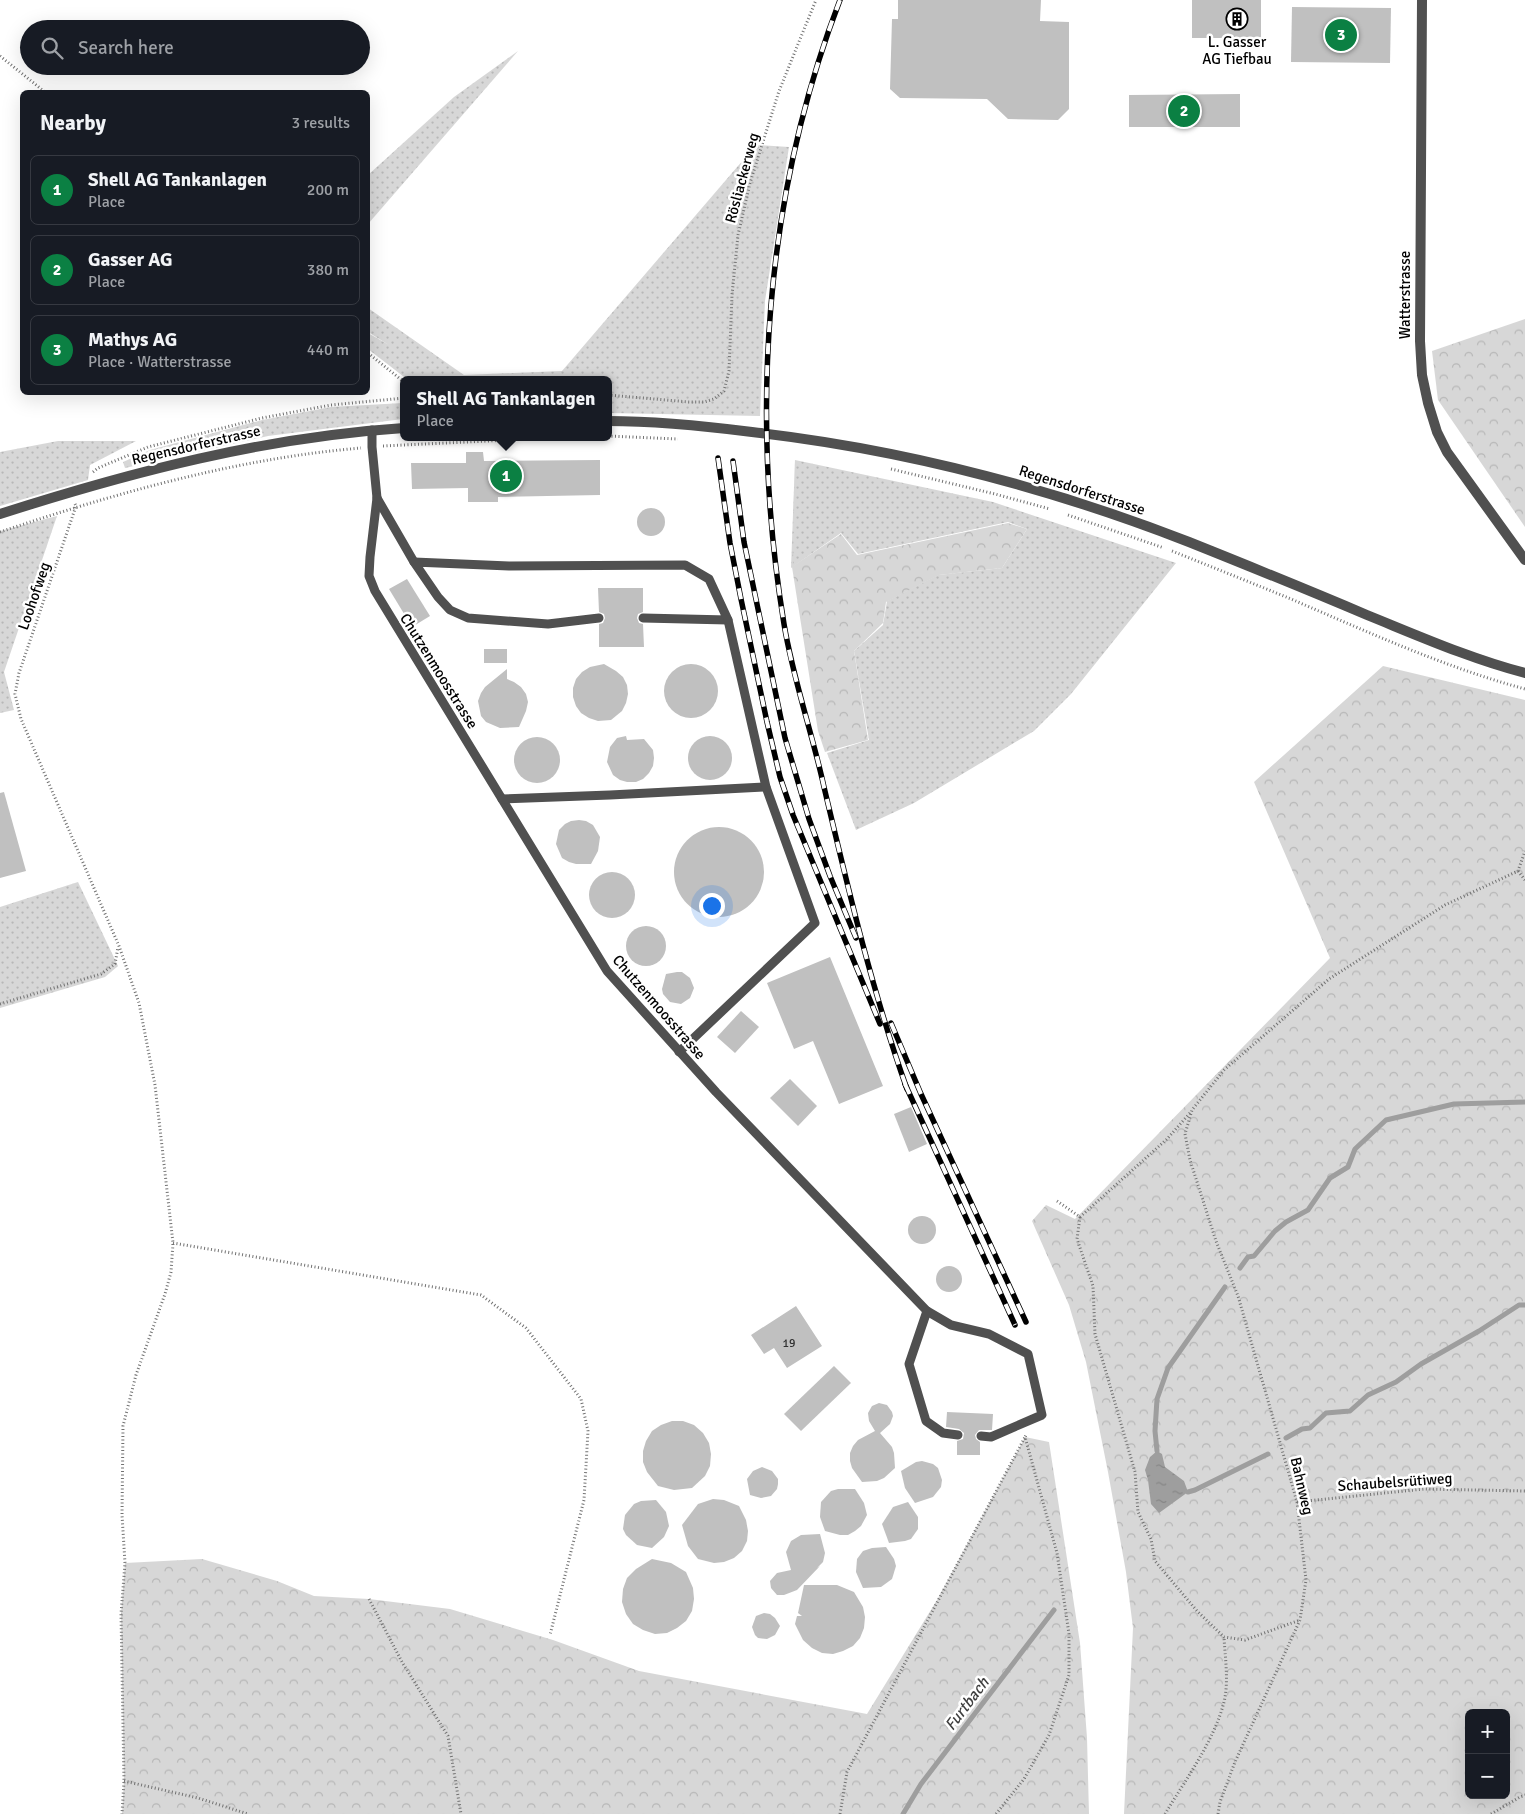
<!DOCTYPE html>
<meta charset="utf-8">
<style>
:root{--surface:#171b24;--page:#242831;--text:#f1f3f6;--muted:#9ea1a6;--line:#363941;--accent:#0b8043}
body{margin:0;font-family:Signika,sans-serif;background:var(--page);color:var(--text)}
.controls{position:absolute;right:15px;bottom:15px;display:grid;overflow:hidden;border-radius:8px;box-shadow:0 5px 20px #0002}
.controls button{width:45px;height:45px;display:grid;place-items:center;padding:0;border:0;border-bottom:1px solid var(--line);background:var(--surface);color:var(--text);font:25px sans-serif}
.you{position:absolute;left:711px;top:905px;width:18px;height:18px;margin:-12px;border:4px solid #fff;border-radius:50%;background:#1a73e8;box-shadow:0 0 0 8px #1a73e833}
.badge{display:grid;place-items:center;width:32px;height:32px;border-radius:50%;background:var(--accent);color:#fff;font-size:16px;font-weight:700}
.pin{position:absolute;translate:-50% -50%;border:2px solid #fff;box-shadow:0 1px 5px #0006}
.popup{position:absolute;left:400px;top:376px;width:212px;height:65px;box-sizing:border-box;display:grid;place-content:center;border-radius:8px;background:var(--surface);filter:drop-shadow(0 1px 4px #0005);font-size:16px;white-space:nowrap;color:var(--muted)}
.popup b{font-size:19px;color:var(--text)}
.popup::after{content:'';position:absolute;left:50%;top:100%;margin-left:-10px;border:10px solid transparent;border-top-color:var(--surface)}
.list{margin:0;padding:0;list-style:none}
h2{display:flex;justify-content:space-between;align-items:center;height:65px;margin:0;padding:0 20px;font-size:21px}
h2 small{font-size:16px;font-weight:400;color:var(--muted)}
.list li{display:grid;grid-template-columns:32px 1fr auto;gap:15px;align-items:center;box-sizing:border-box;height:70px;margin:0 10px 10px;padding:0 10px;border:1px solid var(--line);border-radius:8px}
.list b{display:block;font-size:19px;white-space:nowrap}
.list p{margin:0;font-size:16px;white-space:nowrap;color:var(--muted)}
.list em{font-size:16px;font-style:normal;color:var(--muted)}
.icon{flex:none;width:28px;height:28px;fill:none;stroke:currentColor;stroke-width:2;stroke-linecap:round;stroke-linejoin:round}
.map{position:relative;flex:none;width:1525px;height:1814px;overflow:hidden}
.search{position:absolute;background:var(--surface);box-shadow:0 5px 20px #0002;left:20px;top:20px;width:350px;height:55px;display:flex;align-items:center;gap:12px;box-sizing:border-box;padding:0 18px;border-radius:28px;color:var(--muted);font-size:19px}
.panel{position:absolute;background:var(--surface);box-shadow:0 5px 20px #0002;left:20px;top:90px;width:350px;height:305px;border-radius:8px}
.map>svg:first-child{display:block}
.grass{fill:url(#grass-dots)}
.forest{fill:url(#forest-crowns);fill-rule:evenodd}
.water{fill:url(#water-ripples)}
.lines{fill:none;stroke-linecap:round;stroke-linejoin:round}
.stream{stroke:#9e9e9e;stroke-width:5}
.building{fill:#c0c0c0}
.path{stroke:#727272;stroke-width:3;stroke-dasharray:1 2.5;stroke-linecap:butt}
.service{stroke:#505050;stroke-width:9}
.tertiary{stroke:#505050;stroke-width:10}
.rail-casing{stroke:#000;stroke-width:5.5}
.rail{stroke:#fff;stroke-width:4;stroke-dasharray:11;stroke-linecap:butt}
.labels{text-anchor:middle;dominant-baseline:central;stroke-width:5;stroke-linejoin:round;paint-order:stroke}
.number-label{font-size:12px;fill:#303030}
.poi-label{font-size:15px;fill:#000;stroke:#fff}
.street-label{font-size:15px;fill:#000;stroke:#fff}
.water-label{font-size:16px;font-style:italic;fill:#3f3f3f;stroke:#fff}
</style>
<div class="map">
<svg width="1525" height="1814" viewBox="0 0 1525 1814">
<defs>
<pattern id="grass-dots" width="8" height="8" patternUnits="userSpaceOnUse" patternTransform="scale(1.25)"><rect width="8" height="8" fill="#d7d7d7"/><path d="M2 2h.1M6 6h.1" fill="none" stroke="#b7b7b7" stroke-width="1.8" stroke-linecap="round"/></pattern>
<pattern id="forest-crowns" width="20" height="18" patternUnits="userSpaceOnUse" patternTransform="scale(1.25)"><rect width="20" height="18" fill="#d7d7d7"/><path d="M2 6a3 3 0 1 1 6 0M12 15a3 3 0 1 1 6 0" fill="none" stroke="#b7b7b7"/></pattern>
<pattern id="water-ripples" width="26" height="14" patternUnits="userSpaceOnUse" patternTransform="scale(1.25)"><rect width="26" height="14" fill="#9e9e9e"/><path d="M2 4q2-2 4 0t4 0M15 11q2-2 4 0t4 0" fill="none" stroke="#868686"/></pattern>
</defs>
<rect width="100%" height="100%" fill="#fff"/>
<g class="grass">
<path d="M 518,51 L 368,224 L 368,175 L 454,97 Z"/>
<path d="M 756,145 L 789,147 L 765,301 L 760,416 L 609,413 L 608,380 L 408,380 L 368,349 L 368,333 L 389,345 L 368,332 L 368,308 L 464,375 L 562,371 Z"/>
<path d="M 403,403 L 403,419 L 268,436 L 125,468 L 123,462 L 150,450 L 262,420 L 331,407 Z"/>
<path d="M 58,441 L 136,441 L 90,465 L 88,480 L 0,506 L 0,452 Z"/>
<path d="M 795,460 L 993,502 L 1176,563 L 1071,694 L 1034,731 L 914,803 L 856,830 L 827,753 L 869,740 L 854,651 L 883,625 L 887,601 L 938,575 L 1002,568 L 1027,529 L 1008,522 L 858,554 L 841,533 L 791,568 Z"/>
<path d="M 57,516 L 4,672 L 14,710 L 0,713 L 0,531 Z"/>
<path d="M 78,882 L 118,966 L 105,977 L 0,1008 L 0,907 Z"/>
</g>
<g class="forest">
<path d="M 1525,319 L 1525,527 L 1438,400 L 1432,351 Z"/>
<path d="M 795,458 L 793,566 L 841,534 L 857,555 L 1008,523 L 1027,529 L 1002,568 L 939,575 L 886,602 L 883,623 L 854,651 L 868,740 L 825,752 L 818,731 L 792,567 Z"/>
<path d="M 1383,666 L 1525,700 L 1525,1814 L 1124,1814 L 1133,1628 L 1126,1572 L 1108,1472 L 1086,1362 L 1069,1305 L 1032,1221 L 1046,1205 L 1075,1219 L 1330,958 L 1254,782 ZM 1469,1713 L 1506,1713 L 1506,1795 L 1469,1795 Z"/>
<path d="M 1025,1437 L 1049,1442 L 1080,1643 L 1087,1738 L 1089,1814 L 122,1814 L 124,1781 L 121,1614 L 125,1563 L 202,1559 L 277,1581 L 314,1596 L 369,1599 L 450,1609 L 553,1640 L 639,1671 L 867,1714 L 937,1600 Z"/>
</g>
<path class="water" d="M 1157,1451 L 1162,1454 L 1165,1467 L 1184,1481 L 1188,1492 L 1159,1513 L 1151,1504 L 1148,1480 L 1145,1470 L 1150,1457 Z"/>
<g class="lines">
<g class="stream">
<path d="M 1240,1268 L 1248,1257 L 1254,1256 L 1275,1231 L 1286,1222 L 1308,1210 L 1330,1178 L 1348,1167 L 1355,1149 L 1386,1120 L 1454,1104 L 1525,1102"/>
<path d="M 1286,1438 L 1302,1429 L 1310,1428 L 1326,1413 L 1350,1411 L 1368,1395 L 1396,1382 L 1421,1364 L 1479,1331 L 1519,1305 L 1525,1305"/>
<path d="M 1157,1451 L 1155,1431 L 1157,1399 L 1168,1368 L 1225,1287"/>
<path d="M 1188,1492 L 1195,1490 L 1268,1454"/>
<path d="M 903,1814 L 921,1784 L 1054,1610"/>
</g>
</g>
<g class="building">
<path d="M 898,0 L 1041,0 L 1040,21 L 1069,22 L 1069,109 L 1058,120 L 1008,119 L 987,99 L 900,98 L 890,89 L 892,19 L 898,19 Z"/>
<rect x="1192" y="0" width="69" height="38"/>
<path d="M 1292,7 L 1391,8 L 1390,63 L 1291,62 Z"/>
<path d="M 1240,94 L 1240,127 L 1129,127 L 1129,95 Z"/>
<path d="M 466,452 L 483,452 L 484,461 L 600,460 L 600,495 L 498,497 L 498,502 L 468,502 L 468,488 L 412,489 L 411,463 L 466,463 Z"/>
<circle cx="651" cy="522" r="14"/>
<path d="M 407,579 L 430,616 L 412,627 L 389,589 Z"/>
<path d="M 598,588 L 643,588 L 643,612 L 638,614 L 637,618 L 639,623 L 643,624 L 644,647 L 599,647 L 599,624 L 603,623 L 605,618 L 604,614 L 599,612 Z"/>
<rect x="484" y="649" width="23" height="14"/>
<path d="M 604,664 L 616,671 L 623,677 L 627,685 L 628,694 L 626,703 L 622,711 L 611,720 L 598,721 L 589,718 L 581,713 L 576,706 L 573,697 L 573,688 L 576,679 L 582,672 L 590,667 Z"/>
<circle cx="691" cy="691" r="27"/>
<path d="M 507,669 L 507,679 L 514,682 L 521,687 L 526,694 L 528,702 L 526,711 L 519,727 L 500,728 L 486,722 L 481,716 L 478,701 L 481,693 L 485,687 Z"/>
<circle cx="710" cy="758" r="22"/>
<path d="M 626,736 L 627,740 L 644,739 L 653,750 L 654,758 L 653,766 L 649,773 L 643,779 L 636,782 L 627,782 L 620,780 L 613,775 L 607,762 L 610,747 L 617,738 Z"/>
<circle cx="537" cy="760" r="23"/>
<path d="M 4,792 L 26,871 L 0,878 L 0,793 Z"/>
<path d="M 579,820 L 586,821 L 593,825 L 600,837 L 598,851 L 591,864 L 576,864 L 569,862 L 562,858 L 556,844 L 559,830 L 565,824 L 571,821 Z"/>
<circle cx="719" cy="872" r="45"/>
<circle cx="612" cy="895" r="23"/>
<circle cx="646" cy="946" r="20"/>
<path d="M 830,957 L 883,1086 L 839,1104 L 813,1041 L 794,1049 L 767,983 Z"/>
<path d="M 677,972 L 682,972 L 690,978 L 694,988 L 690,998 L 681,1004 L 670,1002 L 663,994 L 662,989 L 666,974 Z"/>
<path d="M 741,1011 L 759,1027 L 735,1053 L 717,1037 Z"/>
<path d="M 790,1079 L 817,1106 L 798,1126 L 770,1098 Z"/>
<path d="M 911,1107 L 927,1144 L 909,1152 L 894,1114 Z"/>
<circle cx="922" cy="1230" r="14"/>
<circle cx="949" cy="1279" r="13"/>
<path d="M 796,1306 L 822,1346 L 787,1368 L 774,1348 L 764,1354 L 751,1335 Z"/>
<path d="M 834,1366 L 851,1383 L 801,1431 L 784,1414 Z"/>
<path d="M 879,1403 L 887,1405 L 892,1412 L 893,1416 L 890,1424 L 880,1433 L 892,1447 L 894,1453 L 895,1468 L 884,1478 L 877,1481 L 862,1482 L 852,1468 L 850,1461 L 850,1453 L 853,1446 L 858,1440 L 875,1431 L 869,1421 L 868,1413 L 872,1406 Z"/>
<path d="M 947,1412 L 993,1414 L 992,1430 L 979,1430 L 975,1435 L 976,1439 L 980,1442 L 980,1455 L 957,1455 L 957,1441 L 963,1439 L 964,1433 L 959,1429 L 946,1427 Z"/>
<path d="M 672,1421 L 683,1421 L 694,1425 L 703,1433 L 709,1443 L 711,1454 L 710,1466 L 705,1476 L 692,1488 L 674,1490 L 658,1486 L 647,1472 L 643,1462 L 643,1451 L 646,1441 L 652,1431 L 661,1425 Z"/>
<path d="M 922,1461 L 933,1464 L 938,1468 L 942,1480 L 941,1487 L 933,1497 L 915,1503 L 905,1488 L 901,1471 L 916,1462 Z"/>
<path d="M 762,1467 L 772,1471 L 778,1479 L 778,1484 L 777,1489 L 771,1496 L 761,1498 L 750,1495 L 747,1479 L 753,1471 Z"/>
<path d="M 838,1489 L 855,1489 L 864,1503 L 867,1515 L 861,1526 L 855,1531 L 848,1535 L 840,1535 L 825,1531 L 820,1517 L 821,1502 L 831,1491 Z"/>
<path d="M 713,1499 L 724,1500 L 739,1506 L 746,1520 L 748,1531 L 747,1541 L 742,1551 L 734,1558 L 724,1562 L 714,1563 L 698,1559 L 688,1546 L 682,1525 L 698,1504 Z"/>
<path d="M 656,1500 L 666,1512 L 669,1526 L 664,1537 L 652,1548 L 637,1545 L 626,1535 L 623,1529 L 625,1515 L 634,1504 L 641,1501 Z"/>
<path d="M 908,1502 L 918,1517 L 918,1529 L 911,1539 L 905,1541 L 889,1543 L 882,1524 L 893,1507 Z"/>
<path d="M 820,1534 L 825,1553 L 823,1562 L 817,1568 L 820,1566 L 797,1590 L 784,1595 L 777,1595 L 771,1588 L 770,1581 L 777,1573 L 791,1570 L 786,1552 L 791,1541 L 801,1535 Z"/>
<path d="M 886,1547 L 894,1559 L 896,1566 L 892,1579 L 881,1587 L 863,1588 L 856,1572 L 857,1559 L 863,1551 L 872,1548 Z"/>
<path d="M 652,1559 L 671,1563 L 686,1572 L 693,1588 L 694,1599 L 692,1611 L 686,1621 L 677,1628 L 667,1633 L 655,1634 L 643,1630 L 633,1624 L 626,1614 L 622,1602 L 623,1589 L 627,1578 L 636,1569 Z"/>
<path d="M 804,1585 L 837,1585 L 854,1592 L 863,1607 L 865,1617 L 864,1628 L 860,1638 L 853,1646 L 843,1651 L 833,1654 L 822,1653 L 812,1648 L 803,1640 L 795,1624 L 797,1616 L 802,1616 L 798,1613 Z"/>
<path d="M 764,1613 L 770,1614 L 775,1618 L 780,1626 L 775,1635 L 767,1639 L 758,1638 L 755,1635 L 752,1627 L 756,1616 Z"/>
</g>
<g class="lines">
<g class="path">
<path d="M 0,56 L 45,92"/>
<path d="M 368,353 L 404,382"/>
<path d="M 608,395 L 689,402 L 704,402 L 714,399 L 724,391 L 729,371 L 732,295 L 738,235 L 750,183 L 779,91 L 816,0"/>
<path d="M 608,436 L 678,439"/>
<path d="M 383,446 L 509,440 L 533,437"/>
<path d="M 891,469 L 995,494 L 1050,509"/>
<path d="M 93,472 L 98,468 L 148,447 L 262,418 L 331,405 L 404,398"/>
<path d="M 75,504 L 76,506 L 19,673 L 15,694 L 21,719 L 119,946 L 139,1003 L 155,1085 L 173,1243 L 171,1272 L 165,1294 L 136,1375 L 123,1426 L 122,1515 L 125,1563 L 121,1614 L 124,1781 L 122,1814"/>
<path d="M 1068,515 L 1164,548"/>
<path d="M 0,532 C 116,493 239,458 361,448"/>
<path d="M 1172,551 C 1212,567 1252,583 1291,599 C 1368,632 1444,667 1525,689"/>
<path d="M 1518,871 L 1525,880"/>
<path d="M 0,1004 L 101,974 L 115,964 L 118,947"/>
<path d="M 1057,1201 L 1080,1217 L 1167,1139 L 1190,1113"/>
<path d="M 1080,1217 L 1077,1239 L 1093,1286 L 1095,1334 L 1135,1472 L 1138,1512 L 1151,1539 L 1155,1561 L 1197,1611 L 1224,1637 L 1245,1640 L 1300,1620"/>
<path d="M 173,1243 L 481,1295 L 526,1328 L 581,1399 L 588,1431 L 584,1500 L 550,1635"/>
<path d="M 1297,1502 L 1424,1489 L 1525,1491"/>
<path d="M 369,1599 L 402,1662 L 448,1736 L 461,1814"/>
<path d="M 124,1781 L 198,1798 L 248,1814"/>
<path d="M 840,1814 L 847,1772 L 1025,1437"/>
<path d="M 996,1814 L 1024,1779 L 1049,1735 L 1069,1675 L 1069,1634 L 1057,1553 L 1025,1437 L 1026,1435"/>
<path d="M 1165,1814 C 1186,1779 1214,1741 1224,1702 C 1229,1682 1225,1657 1224,1637"/>
<path d="M 1218,1814 L 1220,1802 L 1235,1762 L 1300,1620 L 1306,1580 L 1297,1502 L 1238,1296 L 1216,1241 L 1190,1160 L 1185,1134 L 1192,1110 L 1224,1070 L 1329,979 L 1445,905 L 1518,871 L 1525,851"/>
<path d="M 1491,1814 L 1520,1797 L 1525,1795"/>
</g>
<g class="service">
<path d="M 372,430 L 372,447 L 377,498 L 370,557 L 369,576 L 375,591 L 607,971 L 716,1092 L 927,1311 L 951,1325 L 989,1334 L 1028,1354 L 1042,1415 L 991,1437 L 981,1436"/>
<path d="M 377,498 L 414,562"/>
<path d="M 599,618 L 548,624 L 468,618 L 450,610 L 438,597 L 414,562 L 509,566 L 685,565 L 709,579 L 728,620 L 643,618"/>
<path d="M 502,799 L 610,795 L 766,787"/>
<path d="M 679,1052 L 815,923 L 766,787 L 728,620"/>
<path d="M 927,1311 L 909,1364 L 926,1421 L 943,1433 L 958,1435"/>
</g>
<g class="tertiary">
<path d="M 1422,0 L 1420,341 L 1422,375 L 1428,403 L 1437,432 L 1447,452 L 1525,560"/>
<path d="M 608,421 C 656,421 705,426 752,432 C 902,449 1048,487 1189,542 C 1249,566 1308,590 1367,615 C 1419,636 1471,659 1525,673"/>
<path d="M 0,514 C 131,472 265,437 404,428"/>
</g>
<g class="rail-casing">
<g id="rail">
<path d="M 840,0 C 764,197 750,416 784,624 C 793,679 812,732 824,787 C 848,888 872,991 907,1089"/>
<path d="M 718,458 L 730,543 L 741,599 L 767,722 L 780,777 L 793,815 L 880,1024"/>
<path d="M 733,461 L 744,542 L 785,738 L 809,819 L 830,876 L 856,938"/>
<path d="M 891,1023 L 921,1094 L 1026,1322"/>
<path d="M 905,1084 L 1015,1325"/>
</g>
</g>
<use href="#rail" class="rail"/>
</g>
<defs>
<g id="building-ring" transform="scale(1.125)"><circle r="9.5" fill="#fff" stroke="#000" stroke-width="1.5"/><path d="M-4-6H4V6H1V3H-1V6H-4ZM-2.5-4.3h1.7v1.8h-1.7ZM.8-4.3h1.7v1.8H.8ZM-2.5-1h1.7V.8h-1.7ZM.8-1h1.7V.8H.8Z" fill="#000"/></g>
</defs>
<g fill-rule="evenodd">
<use href="#building-ring" x="1237" y="19"/>
</g>
<g class="labels">
<g class="number-label">
<text x="789" y="1343">19</text>
</g>
<g class="poi-label">
<text x="1237" y="42">L. Gasser<tspan x="1237" dy="17">AG Tiefbau</tspan></text>
</g>
<g class="street-label">
<text transform="translate(742 178) rotate(-75)">Rösliackerweg</text>
<text transform="translate(1405 295) rotate(-90)">Watterstrasse</text>
<text transform="translate(196 445) rotate(-13)">Regensdorferstrasse</text>
<text transform="translate(1082 490) rotate(18)">Regensdorferstrasse</text>
<text transform="translate(34 596) rotate(-71)">Loohofweg</text>
<text transform="translate(439 671) rotate(58)">Chutzenmoosstrasse</text>
<text transform="translate(659 1007) rotate(49)">Chutzenmoosstrasse</text>
<text transform="translate(1395 1482) rotate(-4)">Schaubelsrütiweg</text>
<text transform="translate(1302 1486) rotate(77)">Bahnweg</text>
</g>
<g class="water-label">
<text transform="translate(967 1704) rotate(-53)">Furtbach</text>
</g>
</g>
</svg>
<div class="controls">
<button>+</button>
<button>−</button>
</div>
<div class="you"></div>
<div class="pin badge" style="left:506px;top:476px">1</div>
<div class="popup"><b>Shell AG Tankanlagen</b>Place</div>
<div class="pin badge" style="left:1184px;top:111px">2</div>
<div class="pin badge" style="left:1341px;top:35px">3</div>
<div class="search"><svg class="icon" aria-label="search" viewBox="0 0 24 24"><circle cx="10" cy="10" r="6"/><path d="M15 15l6 6"/></svg>Search here</div>
<section class="panel">
<h2>Nearby<small>3 results</small></h2>
<ul class="list">
<li><span class="badge">1</span><div><b>Shell AG Tankanlagen</b><p>Place</p></div><em>200 m</em></li>
<li><span class="badge">2</span><div><b>Gasser AG</b><p>Place</p></div><em>380 m</em></li>
<li><span class="badge">3</span><div><b>Mathys AG</b><p>Place · Watterstrasse</p></div><em>440 m</em></li>
</ul>
</section>
</div>
